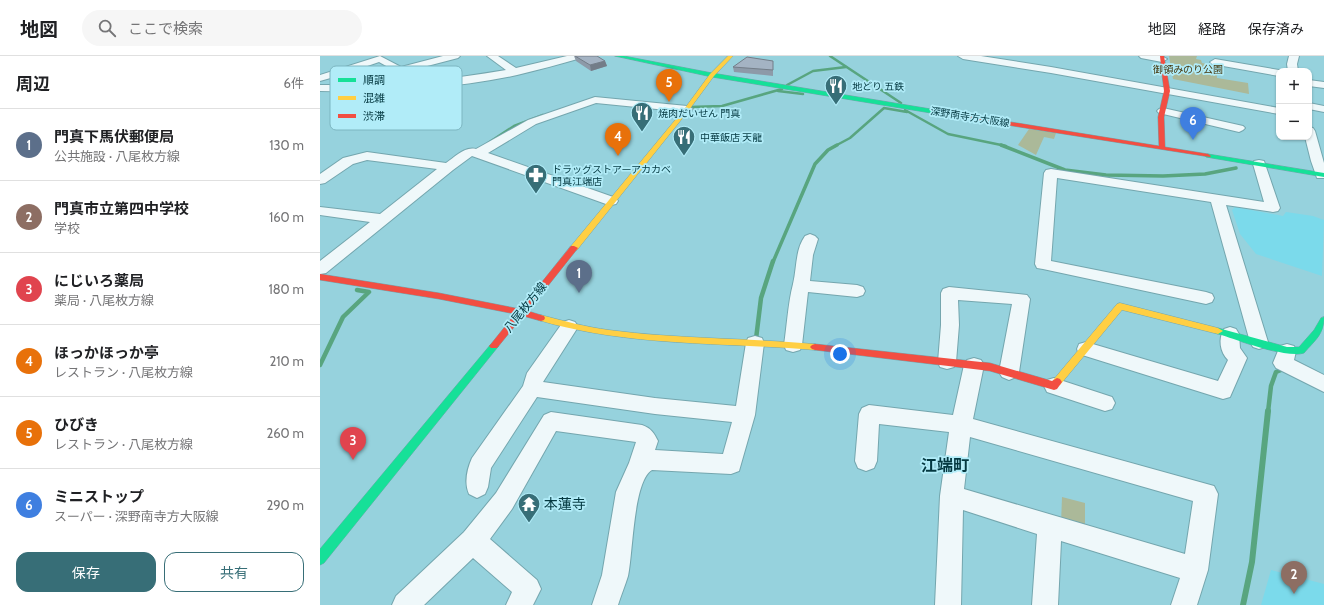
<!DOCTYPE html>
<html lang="ja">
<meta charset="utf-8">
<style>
:root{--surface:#fff;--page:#f6f6f6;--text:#202124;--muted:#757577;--line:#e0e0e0;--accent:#376e77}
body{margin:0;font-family:Cabin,"Noto Sans JP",sans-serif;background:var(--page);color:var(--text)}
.controls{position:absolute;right:12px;top:12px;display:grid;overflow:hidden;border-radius:8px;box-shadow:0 1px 3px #0004}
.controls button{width:36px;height:36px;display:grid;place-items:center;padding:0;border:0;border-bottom:1px solid var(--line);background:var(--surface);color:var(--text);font:20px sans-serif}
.you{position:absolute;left:520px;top:298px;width:14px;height:14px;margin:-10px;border:3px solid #fff;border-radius:50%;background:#1a73e8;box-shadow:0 0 0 6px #1a73e833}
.badge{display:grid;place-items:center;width:26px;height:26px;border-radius:50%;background:var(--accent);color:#fff;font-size:13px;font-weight:700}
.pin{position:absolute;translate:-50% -33px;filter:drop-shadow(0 1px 2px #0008)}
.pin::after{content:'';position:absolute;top:21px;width:14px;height:12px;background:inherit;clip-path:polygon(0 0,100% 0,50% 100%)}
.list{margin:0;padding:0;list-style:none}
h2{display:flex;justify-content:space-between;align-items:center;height:52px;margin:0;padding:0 16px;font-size:17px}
h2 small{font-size:13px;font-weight:400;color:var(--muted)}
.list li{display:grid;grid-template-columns:26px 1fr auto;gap:12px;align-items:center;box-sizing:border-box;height:72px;padding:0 16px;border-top:1px solid var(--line)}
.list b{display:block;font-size:15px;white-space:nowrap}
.list p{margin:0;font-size:13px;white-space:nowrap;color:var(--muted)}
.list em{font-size:13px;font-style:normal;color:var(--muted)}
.actions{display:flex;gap:8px;padding:12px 16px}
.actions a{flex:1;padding:9px 0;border:1px solid var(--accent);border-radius:12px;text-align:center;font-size:14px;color:var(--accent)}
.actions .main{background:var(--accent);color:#fff}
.icon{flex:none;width:22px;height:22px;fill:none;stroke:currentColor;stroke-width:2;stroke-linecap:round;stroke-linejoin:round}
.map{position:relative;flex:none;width:1004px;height:549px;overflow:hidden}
header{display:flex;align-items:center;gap:24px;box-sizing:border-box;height:56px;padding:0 20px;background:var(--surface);border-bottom:1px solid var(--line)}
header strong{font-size:19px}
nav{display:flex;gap:22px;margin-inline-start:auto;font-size:14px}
.search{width:280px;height:36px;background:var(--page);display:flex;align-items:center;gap:10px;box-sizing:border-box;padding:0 14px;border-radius:22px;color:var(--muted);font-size:15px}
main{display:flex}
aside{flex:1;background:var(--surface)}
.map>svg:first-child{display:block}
.built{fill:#7bdaeb}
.green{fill:#abb999}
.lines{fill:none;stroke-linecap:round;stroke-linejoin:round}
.stream-far3{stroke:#58a57f;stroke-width:2.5}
.stream-far2{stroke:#58a57f;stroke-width:3.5}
.stream-far1{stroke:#58a57f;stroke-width:4.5}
.stream{stroke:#58a57f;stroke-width:6}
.street-casing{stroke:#74a6ae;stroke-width:2}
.fast-casing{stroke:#74a6ae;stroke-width:1}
.slow-casing{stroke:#74a6ae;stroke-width:1}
.jam-casing{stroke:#74a6ae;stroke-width:1}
.street{fill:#eff8fa;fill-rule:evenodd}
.fast{fill:#16e098;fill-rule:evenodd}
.slow{fill:#ffcf43;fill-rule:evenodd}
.jam{fill:#f24e42;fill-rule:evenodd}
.wall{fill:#8d9aa8}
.shaded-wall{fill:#737d88}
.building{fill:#a4b3c3;stroke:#737d88}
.labels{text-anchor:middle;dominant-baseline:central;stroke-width:3.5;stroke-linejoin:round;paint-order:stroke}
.far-park-label{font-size:10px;fill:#45370d;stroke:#b1ecf8}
.far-poi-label{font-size:10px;fill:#043840;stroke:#b1ecf8;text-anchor:start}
.far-street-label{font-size:10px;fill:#043840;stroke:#b1ecf8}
.street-label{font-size:12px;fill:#043840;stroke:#b1ecf8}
.near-poi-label{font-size:14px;fill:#043840;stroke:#b1ecf8;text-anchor:start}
.near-neighbourhood-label{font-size:16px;font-weight:bold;fill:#043840;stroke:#b1ecf8}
.key{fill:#b1ecf8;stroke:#7db6c1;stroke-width:1}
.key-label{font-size:11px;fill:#043840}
</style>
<header>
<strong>地図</strong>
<div class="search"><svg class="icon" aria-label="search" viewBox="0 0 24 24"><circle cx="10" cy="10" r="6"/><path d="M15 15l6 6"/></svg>ここで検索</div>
<nav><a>地図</a><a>経路</a><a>保存済み</a></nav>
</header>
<main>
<aside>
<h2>周辺<small>6件</small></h2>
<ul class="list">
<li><span class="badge" style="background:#5c6f8a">1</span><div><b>門真下馬伏郵便局</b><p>公共施設 · 八尾枚方線</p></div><em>130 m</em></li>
<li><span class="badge" style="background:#8d6e63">2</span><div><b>門真市立第四中学校</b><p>学校</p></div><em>160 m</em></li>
<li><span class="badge" style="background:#e0444e">3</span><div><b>にじいろ薬局</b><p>薬局 · 八尾枚方線</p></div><em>180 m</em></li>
<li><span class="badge" style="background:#e8710a">4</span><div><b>ほっかほっか亭</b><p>レストラン · 八尾枚方線</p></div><em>210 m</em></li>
<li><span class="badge" style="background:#e8710a">5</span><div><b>ひびき</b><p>レストラン · 八尾枚方線</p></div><em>260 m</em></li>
<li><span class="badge" style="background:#3f7fe0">6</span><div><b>ミニストップ</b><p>スーパー · 深野南寺方大阪線</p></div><em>290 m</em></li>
</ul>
<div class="actions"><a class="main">保存</a><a>共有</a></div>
</aside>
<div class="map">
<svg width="1004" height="549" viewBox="0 0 1004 549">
<rect width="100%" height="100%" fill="#96d2dd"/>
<g class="built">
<path d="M 915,151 L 963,160 L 966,156 L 993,160 L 1004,164 L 1002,220 L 936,198 L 920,178 L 912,154 Z"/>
<path d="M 951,514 L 1004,528 L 1004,549 L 941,549 Z"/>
</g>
<g class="green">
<path d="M 849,0 L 877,0 L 876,3 L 881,4 L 882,7 L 896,10 L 897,22 L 928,27 L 929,38 L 853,23 Z"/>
<path d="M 709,73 L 736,77 L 734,83 L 724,81 L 716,99 L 698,89 Z"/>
<path d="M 742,441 L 765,447 L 765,475 L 741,468 Z"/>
</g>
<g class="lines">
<g class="stream-far3">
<path d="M 510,0 L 581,47"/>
<path d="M 467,29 L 493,15 L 526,11"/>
<path d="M 458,35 L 483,38"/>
<path d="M 370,51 L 402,50 L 462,33"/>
<path d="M 585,54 L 628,78 L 686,90"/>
<path d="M 168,87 L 194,70 L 223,59"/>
<path d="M 515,90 L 530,82 L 564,52 L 587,56"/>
</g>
<g class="stream-far2">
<path d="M 681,89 L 745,114 L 786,119 L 843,120 L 885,118 L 916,112"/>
<path d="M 453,206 L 495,108 L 508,94 L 517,89"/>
</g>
<g class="stream-far1">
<path d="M 436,283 L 441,242 L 453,205"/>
<path d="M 0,309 L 23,261 L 49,236 L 37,234"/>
<path d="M 948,356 L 951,330 L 956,316 L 966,312"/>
</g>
<path class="stream" d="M 923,549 L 932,506 L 948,355"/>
<g class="street-casing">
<g id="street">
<path d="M 60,0 L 81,11 L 123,0 L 140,0 L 138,2 L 88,15 L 93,19 L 88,22 L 59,6 L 30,16 L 39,20 L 59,20 L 60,22 L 59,24 L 37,26 L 21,19 L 0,25 L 0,19 Z"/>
<path d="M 167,0 L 178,0 L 196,12 L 247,0 L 263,0 L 261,2 C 240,8 218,14 197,19 C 133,33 66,36 0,35 L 0,29 C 63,30 124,25 186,14 Z"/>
<path d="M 638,0 L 661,0 L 731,11 L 959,52 L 959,58 L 731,17 L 643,3 Z"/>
<path d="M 819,0 L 841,0 L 847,3 L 842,6 L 821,2 Z"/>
<path d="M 969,0 L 979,0 L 977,8 L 978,15 L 968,15 L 967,8 Z"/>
<path d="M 895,3 L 959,14 L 963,15 L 959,15 L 959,20 L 892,8 L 890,6 Z"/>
<path d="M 989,24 L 1004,26 L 1004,32 L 989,30 Z"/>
<path d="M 275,41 L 367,50 L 373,53 L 367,56 L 276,47 L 216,68 L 168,97 L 296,142 L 298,145 L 296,148 L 291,149 L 286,148 L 152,100 L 133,114 L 6,217 L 0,218 L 0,205 L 50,166 L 0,159 L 0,151 L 60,158 L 117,113 L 47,104 L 33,108 L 5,127 L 0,128 L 0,118 L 23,102 L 47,96 L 126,107 C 135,101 145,90 156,93 L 208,64 Z"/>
<path d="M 989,47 L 1004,50 L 1004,56 L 989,53 Z"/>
<path d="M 843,52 L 923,70 L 925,72 L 923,74 L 919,76 L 839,57 L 837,55 L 839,53 Z"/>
<path d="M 989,71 L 993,72 L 995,75 L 1004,107 L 1004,122 L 997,122 L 991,105 L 985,81 L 989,81 Z"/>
<path d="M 939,104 L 944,105 L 945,108 L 960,152 L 958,155 L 953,156 L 906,149 L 948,286 L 945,291 L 939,293 L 933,291 L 930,286 L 891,146 L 737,122 L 731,205 L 886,236 L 892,238 L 894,242 L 892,246 L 886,248 L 723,213 L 717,212 L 715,208 L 724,117 L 726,114 L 731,113 L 944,146 L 933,108 L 934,105 Z"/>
<path d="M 490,178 L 495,180 L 498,183 L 493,199 L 490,225 L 537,229 L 543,231 L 545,235 L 543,239 L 537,241 L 488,236 L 482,289 L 480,294 L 473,296 L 466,294 L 464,289 C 467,269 468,247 473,228 C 477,212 475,194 485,180 Z"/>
<path d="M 629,231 L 707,239 L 710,243 L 699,316 L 696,321 L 689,324 L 682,321 L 679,316 L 692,248 L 638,244 L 639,269 L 636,306 L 634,311 L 627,313 L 620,311 L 618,306 L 621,269 L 621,237 L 623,233 Z"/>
<path d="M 249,264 L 255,266 L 258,271 L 223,326 L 335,342 L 416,350 L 426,287 L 428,282 L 435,280 L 442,282 L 444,287 L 435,359 L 419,415 L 411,418 L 332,414 C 313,425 313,498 308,520 C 305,530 301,539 298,549 L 272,549 L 282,519 L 296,436 L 309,407 L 316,386 L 236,375 L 192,453 L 170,483 L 217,524 L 221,533 L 213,549 L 186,549 L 192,536 L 153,502 L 104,549 L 72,549 L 76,540 L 144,476 L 176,437 L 224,359 L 231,356 L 322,369 C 331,372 334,377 338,385 L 335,394 L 403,398 L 412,366 L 335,358 L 217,341 L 171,412 L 168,431 L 165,438 L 157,442 L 149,438 C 144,427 147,413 152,402 L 203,330 L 207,317 L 243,266 Z"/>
<path d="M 910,271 L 916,273 L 919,278 L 920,292 L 927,302 L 910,341 L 903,343 L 759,298 L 757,293 L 759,288 L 766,286 L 898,325 L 908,304 C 900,296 898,283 904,273 Z"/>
<path d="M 967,288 L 974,290 L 976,295 L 974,304 L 1004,319 L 1004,336 L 956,312 L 953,307 L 960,290 Z"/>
<path d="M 654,302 L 661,304 L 664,309 L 653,363 L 894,430 L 898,438 L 888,514 L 877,549 L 851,549 L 860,522 L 741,485 L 738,549 L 712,549 L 717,478 L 643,454 L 641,549 L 615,549 L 620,440 L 629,376 L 559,368 L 557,405 L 554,412 L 546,415 L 538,412 L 535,405 L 539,358 L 542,352 L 549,349 L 633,359 L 644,309 L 647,304 ZM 650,381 L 873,445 L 865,498 L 644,433 Z"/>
<path d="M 734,322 L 792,341 L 795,347 L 792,353 L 785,355 L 727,336 L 724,330 L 727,324 Z"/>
</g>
</g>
<g class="fast-casing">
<g id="fast">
<path d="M 295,0 L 304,0 L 392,17 L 623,55 L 626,57 L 623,59 L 392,21 Z"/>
<path d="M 888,98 L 1004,117 L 1004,121 L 886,101 L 885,100 Z"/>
<path d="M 1004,261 C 1004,279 995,284 984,297 C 966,303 915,283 895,277 L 893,275 L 898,272 L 967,291 L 979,291 L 994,274 L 1001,262 Z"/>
<path d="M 174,287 L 177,288 L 179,290 L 177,292 L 4,507 L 0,509 L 0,493 L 171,288 Z"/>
</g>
</g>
<g class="slow-casing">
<g id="slow">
<path d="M 408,0 L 413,0 L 394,20 L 369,54 L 257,194 L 251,194 L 250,192 L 251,190 L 365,52 L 390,18 Z"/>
<path d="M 800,247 L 898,272 L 903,275 L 898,278 L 802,254 L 740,329 L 737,330 L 734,329 L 732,326 L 734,323 L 797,248 Z"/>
<path d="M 221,259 C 244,265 266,271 289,274 C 357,283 427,282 495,288 L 498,289 L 500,291 L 498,293 L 495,294 C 402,286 308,291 218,264 L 217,262 L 218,260 Z"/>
</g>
</g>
<g class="jam-casing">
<g id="jam">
<path d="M 840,0 L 844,0 L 850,35 L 844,61 L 845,91 L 888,98 L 891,100 L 890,101 L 623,59 L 620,57 L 623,55 L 839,90 L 838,61 L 844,35 Z"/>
<path d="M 251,190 L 254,190 L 258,192 L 208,255 L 224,260 L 225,262 L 224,264 L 221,265 L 203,260 L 177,292 L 171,292 L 169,290 L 171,288 L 195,258 L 119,243 L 0,224 L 0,218 L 119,237 L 200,253 Z"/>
<path d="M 495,288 L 670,307 L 732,325 L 737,322 L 740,323 L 742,326 L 737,333 L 734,334 L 670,315 L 495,294 L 492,293 L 490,291 L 492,289 Z"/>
</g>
</g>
<use href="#street" class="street"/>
<use href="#fast" class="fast"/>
<use href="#slow" class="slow"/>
<use href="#jam" class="jam"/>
</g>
<g class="wall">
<path d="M 254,0 L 285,5 L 287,10 L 271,15 L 256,5 Z"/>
<path d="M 453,10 L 453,20 L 414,16 L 413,11 Z"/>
</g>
<path class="shaded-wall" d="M 285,5 L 287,10 L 271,15 L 270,9 Z"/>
<g class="building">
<path d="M 255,0 L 277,0 L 285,5 L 270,9 Z"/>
<path d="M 427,1 L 453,5 L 453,14 L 413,11 Z"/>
</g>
<defs>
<g id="restaurant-pin" transform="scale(1.15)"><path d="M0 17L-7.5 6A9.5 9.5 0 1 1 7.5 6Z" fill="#376e77" stroke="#b1ecf8"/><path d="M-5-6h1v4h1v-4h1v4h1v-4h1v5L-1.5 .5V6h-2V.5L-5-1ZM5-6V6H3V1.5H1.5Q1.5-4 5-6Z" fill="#fff"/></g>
<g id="pharmacy-pin" transform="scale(1.15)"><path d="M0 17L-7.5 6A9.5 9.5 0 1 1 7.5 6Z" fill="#376e77" stroke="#b1ecf8"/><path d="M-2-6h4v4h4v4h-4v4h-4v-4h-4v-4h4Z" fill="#fff"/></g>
<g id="temple-pin" transform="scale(1.15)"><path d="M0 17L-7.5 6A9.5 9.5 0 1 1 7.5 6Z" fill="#376e77" stroke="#b1ecf8"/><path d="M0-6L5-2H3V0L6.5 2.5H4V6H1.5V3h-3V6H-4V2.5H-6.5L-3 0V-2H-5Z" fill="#fff"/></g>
</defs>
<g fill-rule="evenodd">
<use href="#restaurant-pin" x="516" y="30"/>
<use href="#restaurant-pin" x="322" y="57"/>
<use href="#restaurant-pin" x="364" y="81"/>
<use href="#pharmacy-pin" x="216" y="119"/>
<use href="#temple-pin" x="209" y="448"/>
</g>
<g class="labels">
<g class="far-park-label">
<text x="868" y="13">御領みのり公園</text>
</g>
<g class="far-poi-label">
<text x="532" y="30">地どり 五鉄</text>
<text x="338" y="57">焼肉だいせん 門真</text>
<text x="380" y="81">中華飯店 天龍</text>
<text x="232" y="113">ドラッグストアーアカカベ<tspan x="232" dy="12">門真江端店</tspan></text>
</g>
<g class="far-street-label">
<text transform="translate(650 61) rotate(9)">深野南寺方大阪線</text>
</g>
<g class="street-label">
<text transform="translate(205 251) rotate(-51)">八尾枚方線</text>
</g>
<g class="near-poi-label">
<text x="224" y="448">本蓮寺</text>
</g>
<g class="near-neighbourhood-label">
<text x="625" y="409">江端町</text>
</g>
</g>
<rect x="10" y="10" width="132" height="64" rx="6" class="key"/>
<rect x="18" y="22" width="18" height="4" fill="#16e098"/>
<rect x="18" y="40" width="18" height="4" fill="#ffcf43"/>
<rect x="18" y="58" width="18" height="4" fill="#f24e42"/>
<g class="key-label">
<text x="43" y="28">順調</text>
<text x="43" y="46">混雑</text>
<text x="43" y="64">渋滞</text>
</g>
</svg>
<div class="controls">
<button>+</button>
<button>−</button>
</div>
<div class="you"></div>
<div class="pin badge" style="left:259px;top:237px;background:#5c6f8a">1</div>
<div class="pin badge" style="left:974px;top:538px;background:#8d6e63">2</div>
<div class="pin badge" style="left:33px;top:404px;background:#e0444e">3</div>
<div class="pin badge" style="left:298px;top:100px;background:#e8710a">4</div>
<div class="pin badge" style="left:349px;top:46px;background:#e8710a">5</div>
<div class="pin badge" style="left:873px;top:84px;background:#3f7fe0">6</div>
</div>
</main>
